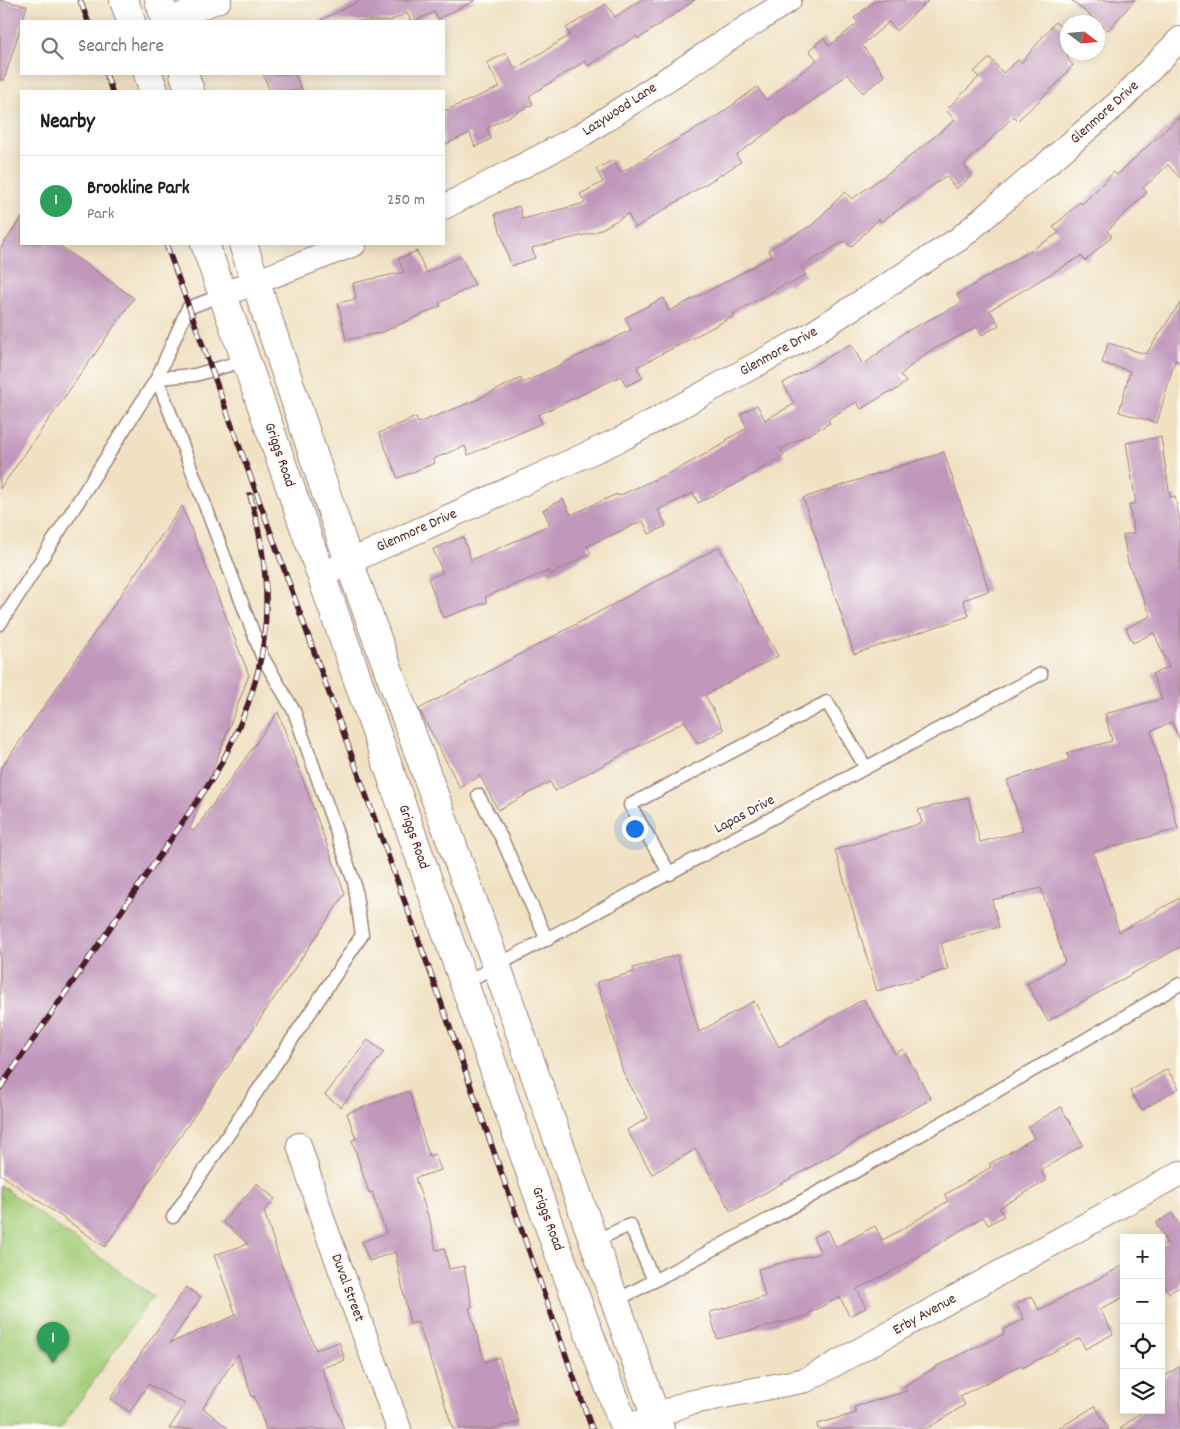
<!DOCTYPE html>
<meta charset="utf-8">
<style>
:root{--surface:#fff;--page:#f6f6f6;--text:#202124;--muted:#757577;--line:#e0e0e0;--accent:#db2777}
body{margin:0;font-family:Dekko,sans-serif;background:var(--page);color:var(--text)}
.controls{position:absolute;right:15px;bottom:15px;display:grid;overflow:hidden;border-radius:0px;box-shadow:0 2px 12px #0003}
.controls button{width:45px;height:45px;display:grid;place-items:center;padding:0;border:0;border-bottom:1px solid var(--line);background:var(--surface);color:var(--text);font:25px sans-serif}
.compass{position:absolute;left:1060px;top:15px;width:45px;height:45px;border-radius:50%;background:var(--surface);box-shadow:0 2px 12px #0003;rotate:106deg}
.you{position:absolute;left:634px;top:828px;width:18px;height:18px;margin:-12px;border:4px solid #fff;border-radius:50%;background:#1a73e8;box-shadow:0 0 0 8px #1a73e833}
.badge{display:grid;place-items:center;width:32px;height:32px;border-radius:50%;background:var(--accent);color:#fff;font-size:16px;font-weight:700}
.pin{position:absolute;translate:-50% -41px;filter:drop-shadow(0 1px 2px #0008)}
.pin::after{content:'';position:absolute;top:26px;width:18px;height:15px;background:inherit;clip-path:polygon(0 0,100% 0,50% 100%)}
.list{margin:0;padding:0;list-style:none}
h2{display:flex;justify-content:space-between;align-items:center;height:65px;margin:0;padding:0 20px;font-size:21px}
h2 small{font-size:16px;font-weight:400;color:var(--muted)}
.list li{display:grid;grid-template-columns:32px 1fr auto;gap:15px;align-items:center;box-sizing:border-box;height:90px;padding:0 20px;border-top:1px solid var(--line)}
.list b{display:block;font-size:19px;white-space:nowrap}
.list p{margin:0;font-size:16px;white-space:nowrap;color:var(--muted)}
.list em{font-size:16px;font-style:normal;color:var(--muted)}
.icon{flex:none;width:28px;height:28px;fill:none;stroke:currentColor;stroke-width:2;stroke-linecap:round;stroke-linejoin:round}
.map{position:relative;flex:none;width:1180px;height:1429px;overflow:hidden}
.search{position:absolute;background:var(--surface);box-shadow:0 2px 12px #0003;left:20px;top:20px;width:425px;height:55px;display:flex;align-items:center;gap:12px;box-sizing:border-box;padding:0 18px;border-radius:0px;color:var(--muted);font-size:19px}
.panel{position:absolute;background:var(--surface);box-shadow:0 2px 12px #0003;left:20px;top:90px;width:425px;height:155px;border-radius:0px}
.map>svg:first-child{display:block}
.green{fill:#a4ce7a;stroke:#777652}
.building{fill:#c198bc}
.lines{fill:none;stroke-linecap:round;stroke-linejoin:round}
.service-casing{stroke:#9d8077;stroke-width:15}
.minor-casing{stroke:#9d8077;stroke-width:26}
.secondary-casing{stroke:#9d8077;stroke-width:30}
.service{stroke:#fff;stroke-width:12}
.minor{stroke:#fff;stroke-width:24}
.secondary{stroke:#fff;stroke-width:28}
.rail-casing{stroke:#4a1f2b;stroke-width:5.5}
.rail{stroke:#fdfcf7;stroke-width:4;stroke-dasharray:11;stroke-linecap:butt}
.labels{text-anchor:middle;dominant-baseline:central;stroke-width:5;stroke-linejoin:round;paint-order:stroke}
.street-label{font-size:15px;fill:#4a1f2b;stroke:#fdfcf7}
</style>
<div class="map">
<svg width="1180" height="1429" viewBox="0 0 1180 1429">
<rect width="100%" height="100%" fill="#fdfcf7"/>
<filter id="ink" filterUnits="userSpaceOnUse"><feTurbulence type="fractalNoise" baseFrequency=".02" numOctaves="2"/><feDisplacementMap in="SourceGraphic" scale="10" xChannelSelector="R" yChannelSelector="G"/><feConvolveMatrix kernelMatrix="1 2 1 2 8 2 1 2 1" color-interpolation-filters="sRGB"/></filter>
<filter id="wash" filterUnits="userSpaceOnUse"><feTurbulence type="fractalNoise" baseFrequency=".0096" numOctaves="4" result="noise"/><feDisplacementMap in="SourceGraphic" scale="20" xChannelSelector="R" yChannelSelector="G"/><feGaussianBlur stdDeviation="1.12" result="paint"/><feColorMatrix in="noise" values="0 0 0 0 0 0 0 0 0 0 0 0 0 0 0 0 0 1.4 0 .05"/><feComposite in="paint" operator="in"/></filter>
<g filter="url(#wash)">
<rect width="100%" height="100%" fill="#f0e1c3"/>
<path class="green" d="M 0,1185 L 153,1296 L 60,1429 L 0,1429 Z"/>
<g id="blocks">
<g class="building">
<path d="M 0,0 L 27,6 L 4,80 L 0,80 Z"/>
<path d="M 362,0 L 476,0 L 438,19 L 434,12 L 415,21 L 411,21 L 407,13 L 390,21 L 319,21 Z"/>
<path d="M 640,0 L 695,0 L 638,39 L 637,36 L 588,66 L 585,61 L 529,96 L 533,104 L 487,128 L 491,139 L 475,147 L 470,133 L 444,145 L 444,111 L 500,87 L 487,63 L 506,53 L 515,69 L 570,35 L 566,28 L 606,4 L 615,17 Z"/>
<path d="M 876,0 L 929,0 L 896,31 L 889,22 L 862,45 L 885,76 L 863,93 L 848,74 L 791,117 L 790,116 L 736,155 L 741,162 L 635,228 L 628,214 L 596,232 L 532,248 L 535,258 L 511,266 L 495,214 L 519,206 L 523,219 L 585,203 L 580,194 L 603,182 L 596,169 L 613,160 L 620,173 L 716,117 L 757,87 L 766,100 L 817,60 L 809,50 L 824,38 L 829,46 L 858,23 L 854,18 Z"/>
<path d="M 1071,0 L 1135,0 L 1108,30 Z"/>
<path d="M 1055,22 L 1068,33 L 1068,60 L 1073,65 L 1057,84 L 1018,120 L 1014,116 L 964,165 L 972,176 L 956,189 L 946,176 L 881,222 L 879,219 L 851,247 L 845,241 L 801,267 L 806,275 L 789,285 L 787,283 L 733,314 L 734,316 L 637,367 L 643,378 L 626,386 L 621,376 L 538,415 L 542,423 L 513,436 L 468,455 L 465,446 L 433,459 L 435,463 L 398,478 L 379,433 L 416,417 L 418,423 L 472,402 L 521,378 L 523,383 L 631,330 L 625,318 L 663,298 L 669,311 L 718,286 L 772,256 L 768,250 L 812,225 L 845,192 L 852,199 L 898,166 L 955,120 L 946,110 L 979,77 L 974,72 L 990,58 L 1003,73 L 1018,60 L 1021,63 Z"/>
<path d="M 263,74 L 295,74 L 302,91 L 270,91 Z"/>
<path d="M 1180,116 L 1180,178 L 1168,165 L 1143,188 L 1147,192 L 1107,231 L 1112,236 L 1085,261 L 1081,256 L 990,310 L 999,325 L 982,335 L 977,327 L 928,352 L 900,375 L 906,382 L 892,393 L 891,391 L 861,409 L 857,402 L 828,419 L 830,423 L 781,449 L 784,456 L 738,483 L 698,503 L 693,493 L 658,510 L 666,526 L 649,534 L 643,521 L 587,546 L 591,553 L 550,575 L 548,571 L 485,597 L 487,602 L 443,618 L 428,578 L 443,573 L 433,549 L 463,537 L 471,560 L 527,536 L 550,524 L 543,510 L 563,499 L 571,515 L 617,494 L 618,496 L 680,468 L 727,442 L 726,440 L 747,428 L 740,414 L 757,405 L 765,420 L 794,404 L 783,383 L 851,344 L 863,365 L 905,332 L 962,303 L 957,295 L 1059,233 L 1053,227 L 1080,202 L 1082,204 L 1114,172 L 1117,175 Z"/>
<path d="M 21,218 L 21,244 L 57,244 L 134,298 L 0,489 L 0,249 Z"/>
<path d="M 417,251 L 426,273 L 461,256 L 475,285 L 439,303 L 441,306 L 383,332 L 346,340 L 338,303 L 356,299 L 353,283 L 404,272 L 398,259 Z"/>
<path d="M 1180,303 L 1180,363 L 1175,360 L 1157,423 L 1119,412 L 1130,371 L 1102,363 L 1108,343 L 1146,354 Z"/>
<path d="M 1161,437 L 1170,497 L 1175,496 L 1180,522 L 1180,741 L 1172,722 L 1151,731 L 1178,829 L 1093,852 L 1119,932 L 1180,898 L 1180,947 L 1048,1021 L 1027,984 L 1065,962 L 1041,888 L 992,900 L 999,927 L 941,943 L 948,969 L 877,991 L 835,850 L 922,823 L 918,810 L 968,797 L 980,842 L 1023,831 L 1007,780 L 1069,760 L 1067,753 L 1112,741 L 1105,714 L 1162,699 L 1152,674 L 1169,667 L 1154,633 L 1133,643 L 1126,628 L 1151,616 L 1128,563 L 1123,535 L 1134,533 L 1129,505 L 1136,503 L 1126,443 Z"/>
<path d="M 944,452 L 989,591 L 963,600 L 969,616 L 854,654 L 803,498 Z"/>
<path d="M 182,506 L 249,675 L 190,829 L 194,831 L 278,712 L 345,894 L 105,1247 L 0,1174 L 0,770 Z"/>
<path d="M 719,547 L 778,656 L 705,695 L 724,730 L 698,744 L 685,721 L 555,791 L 550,782 L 498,810 L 480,776 L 460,788 L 419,709 Z"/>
<path d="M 677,955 L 699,1032 L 754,1001 L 779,1047 L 864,999 L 895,1054 L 903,1049 L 931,1099 L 731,1212 L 696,1149 L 652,1174 L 627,1130 L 648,1118 L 623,1072 L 597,982 L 634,972 L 633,968 Z"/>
<path d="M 368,1040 L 384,1052 L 341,1107 L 325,1095 Z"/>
<path d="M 1167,1069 L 1179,1088 L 1142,1110 L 1130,1091 Z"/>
<path d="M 409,1091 L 429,1156 L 435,1154 L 441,1170 L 415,1178 L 430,1221 L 436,1250 L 444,1248 L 449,1269 L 464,1266 L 472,1307 L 469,1308 L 485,1362 L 499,1357 L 519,1422 L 491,1429 L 453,1429 L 418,1322 L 410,1324 L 395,1252 L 369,1261 L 362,1242 L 386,1233 L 372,1192 L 369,1193 L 352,1140 L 356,1139 L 347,1113 Z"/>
<path d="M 1061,1107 L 1083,1145 L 1041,1170 L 1046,1181 L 999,1208 L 1004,1216 L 988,1225 L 983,1217 L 902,1266 L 857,1289 L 866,1308 L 849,1316 L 840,1297 L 807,1314 L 807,1316 L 717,1339 L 710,1312 L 765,1297 L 758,1269 L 821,1253 L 813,1237 L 828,1230 L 836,1247 L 875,1226 L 882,1240 L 899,1231 L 948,1201 L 944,1195 L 991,1167 L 989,1164 L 1034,1138 L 1028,1127 Z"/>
<path d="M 257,1183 L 275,1199 L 264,1211 L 281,1264 L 316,1350 L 339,1342 L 345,1360 L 322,1368 L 344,1429 L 266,1429 L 254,1396 L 252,1397 L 238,1354 L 203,1408 L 229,1429 L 169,1429 L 185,1404 L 148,1384 L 130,1412 L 110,1399 L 186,1287 L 201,1297 L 170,1343 L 236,1315 L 214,1255 L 248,1244 L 223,1222 Z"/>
<path d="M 1172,1213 L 1180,1226 L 1180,1287 L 1169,1293 L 1161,1281 L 1161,1246 L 1167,1243 L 1156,1223 Z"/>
<path d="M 1124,1265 L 1124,1297 L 1100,1309 L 1113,1334 L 1085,1349 L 1080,1338 L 1022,1368 L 1021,1365 L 960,1396 L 965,1405 L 926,1429 L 818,1429 L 817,1424 L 856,1413 L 854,1407 L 907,1391 L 904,1386 L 941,1364 L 1004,1334 L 1003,1330 L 1024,1319 L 1016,1304 L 1032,1296 L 1039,1310 Z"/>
<path d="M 1180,1366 L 1180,1429 L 1120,1429 L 1144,1410 L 1161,1410 L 1161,1379 Z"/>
<path d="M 1095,1406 L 1109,1429 L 1058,1429 Z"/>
</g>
</g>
</g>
<g filter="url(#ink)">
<use href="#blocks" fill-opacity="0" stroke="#9d8077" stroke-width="1"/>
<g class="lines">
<g class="service-casing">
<g id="service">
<path d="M 0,624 L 157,378 L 188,308 L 222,295"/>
<path d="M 478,795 L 502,839 L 547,940"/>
<path d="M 670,874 L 630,805 L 827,702 L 866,768"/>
<path d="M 464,983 L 1041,674"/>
<path d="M 173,1217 L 362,935 L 354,882 L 294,711 L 262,656 L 157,378 L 195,375 L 246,360"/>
<path d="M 594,1241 L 630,1225 L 654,1281"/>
<path d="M 615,1301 C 807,1202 994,1094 1180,984"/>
</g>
</g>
<g class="minor-casing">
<g id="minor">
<path d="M 166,21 L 219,0"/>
<path d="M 444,207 L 580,136 L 789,0"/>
<path d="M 222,295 L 354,244"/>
<path d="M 320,575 L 623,438 L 810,335 L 959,239 L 1118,103 L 1180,39"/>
<path d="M 299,1145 L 324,1224 L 399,1429"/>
<path d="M 623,1429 L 688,1403 L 806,1380 L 1180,1173"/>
</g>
</g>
<g class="secondary-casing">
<g id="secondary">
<path d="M 124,0 L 131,21"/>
<path d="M 159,0 L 166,21"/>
<path d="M 148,74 L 154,91"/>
<path d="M 184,74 L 190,91"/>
<path d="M 205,244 L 553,1237 L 625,1429"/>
<path d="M 243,244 L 349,562 L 497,967 L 660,1429"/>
</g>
</g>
<use href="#service" class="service"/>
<use href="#minor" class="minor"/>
<use href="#secondary" class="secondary"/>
<g class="rail-casing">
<g id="rail">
<path d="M 80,0 L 88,21"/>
<path d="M 106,74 L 112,91"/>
<path d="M 166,244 L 431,974 L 592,1429"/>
<path d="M 0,1088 L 213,778 C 269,681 280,603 250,495"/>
</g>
</g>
<use href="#rail" class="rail"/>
</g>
</g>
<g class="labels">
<g class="street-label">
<text transform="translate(620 110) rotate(-33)">Lazywood Lane</text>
<text transform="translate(1105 113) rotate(-42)">Glenmore Drive</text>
<text transform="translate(779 352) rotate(-29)">Glenmore Drive</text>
<text transform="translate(279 455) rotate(71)">Griggs Road</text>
<text transform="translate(417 531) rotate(-24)">Glenmore Drive</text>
<text transform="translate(745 815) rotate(-28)">Lapas Drive</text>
<text transform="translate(413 837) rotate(71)">Griggs Road</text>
<text transform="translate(547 1219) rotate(70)">Griggs Road</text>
<text transform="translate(347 1288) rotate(70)">Duval Street</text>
<text transform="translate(925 1315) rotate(-29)">Erby Avenue</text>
</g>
</g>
</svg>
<div class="controls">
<button>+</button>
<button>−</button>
<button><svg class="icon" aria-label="locate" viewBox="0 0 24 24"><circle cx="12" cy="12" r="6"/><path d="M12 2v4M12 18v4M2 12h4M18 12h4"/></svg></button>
<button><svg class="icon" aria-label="layers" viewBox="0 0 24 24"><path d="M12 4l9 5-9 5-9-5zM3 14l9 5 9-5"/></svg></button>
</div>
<svg class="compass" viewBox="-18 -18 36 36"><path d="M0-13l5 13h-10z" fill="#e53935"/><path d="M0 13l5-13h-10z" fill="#757577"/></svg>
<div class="you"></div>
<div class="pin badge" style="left:53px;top:1363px;background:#2e9e5b">1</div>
<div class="search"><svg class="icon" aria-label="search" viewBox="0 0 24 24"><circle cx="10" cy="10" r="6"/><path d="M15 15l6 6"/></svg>Search here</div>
<section class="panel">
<h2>Nearby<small></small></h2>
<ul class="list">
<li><span class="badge" style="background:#2e9e5b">1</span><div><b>Brookline Park</b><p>Park</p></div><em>250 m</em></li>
</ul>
</section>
</div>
